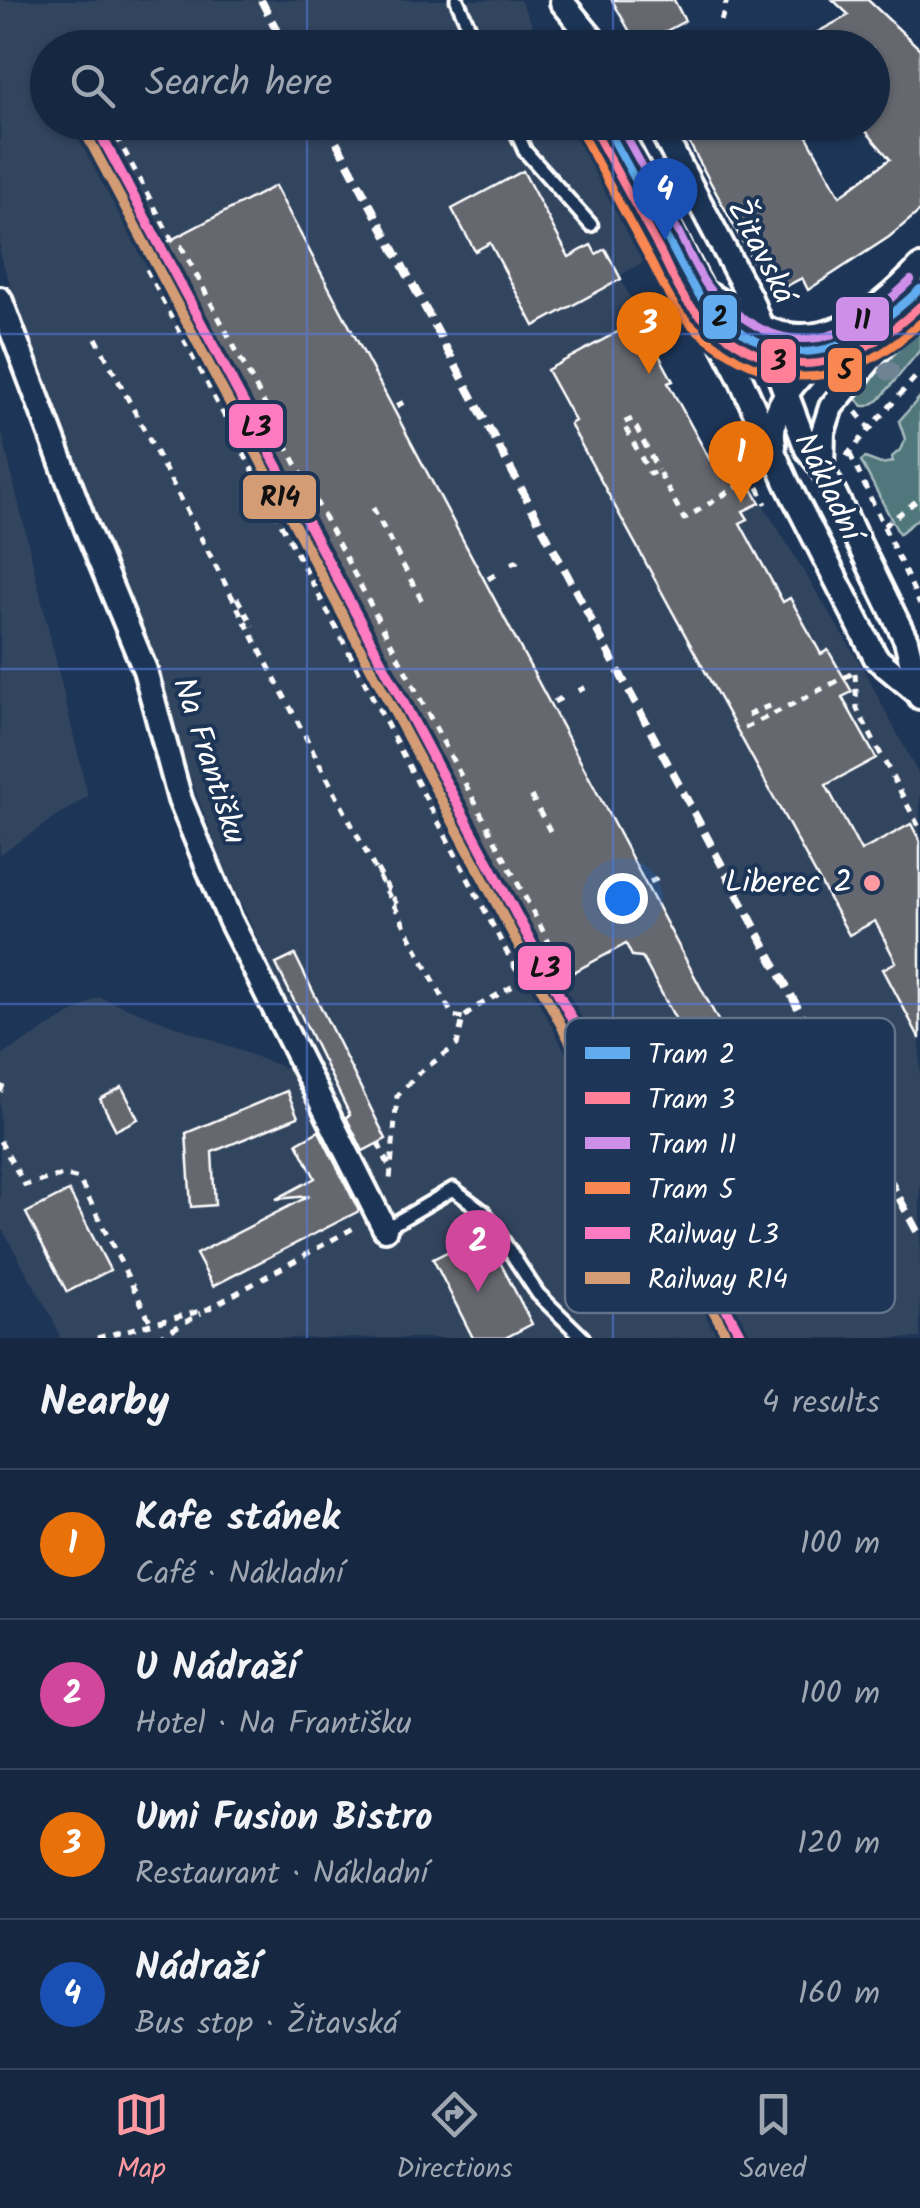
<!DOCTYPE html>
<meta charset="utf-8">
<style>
:root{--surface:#162841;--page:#1f3048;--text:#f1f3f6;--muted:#9ea6b1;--line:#35445a;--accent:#ff9aa2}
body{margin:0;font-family:Kalam,sans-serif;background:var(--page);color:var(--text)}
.you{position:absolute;left:622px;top:898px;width:35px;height:35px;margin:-25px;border:8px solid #fff;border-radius:50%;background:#1a73e8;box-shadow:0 0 0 15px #1a73e833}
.badge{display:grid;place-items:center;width:65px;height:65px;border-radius:50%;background:var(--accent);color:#fff;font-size:32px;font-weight:700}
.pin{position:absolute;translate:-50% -82px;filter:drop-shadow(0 2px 5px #0008)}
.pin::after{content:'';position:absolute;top:52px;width:35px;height:30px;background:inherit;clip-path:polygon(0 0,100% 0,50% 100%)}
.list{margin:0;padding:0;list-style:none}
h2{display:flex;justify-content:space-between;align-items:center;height:130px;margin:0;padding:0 40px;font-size:42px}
h2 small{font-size:32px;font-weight:400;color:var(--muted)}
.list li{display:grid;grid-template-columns:65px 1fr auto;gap:30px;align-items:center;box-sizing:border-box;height:150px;padding:0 40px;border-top:2px solid var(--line)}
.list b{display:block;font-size:38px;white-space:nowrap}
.list p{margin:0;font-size:32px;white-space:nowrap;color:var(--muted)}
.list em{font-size:32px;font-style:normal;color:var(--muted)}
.icon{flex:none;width:55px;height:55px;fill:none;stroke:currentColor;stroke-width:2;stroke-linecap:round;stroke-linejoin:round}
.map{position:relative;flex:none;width:920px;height:1338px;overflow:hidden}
.search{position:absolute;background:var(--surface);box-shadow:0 2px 8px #0004;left:30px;right:30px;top:30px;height:110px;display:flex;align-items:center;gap:25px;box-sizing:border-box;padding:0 35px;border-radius:55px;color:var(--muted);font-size:38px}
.sheet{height:730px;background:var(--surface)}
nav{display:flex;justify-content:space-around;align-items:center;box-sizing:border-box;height:140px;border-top:2px solid var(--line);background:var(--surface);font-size:28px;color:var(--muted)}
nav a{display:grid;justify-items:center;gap:5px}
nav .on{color:var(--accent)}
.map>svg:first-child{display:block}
.built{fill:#33445e}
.green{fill:#4f777b;stroke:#a7bbbd;stroke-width:2.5}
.building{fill:#666870;stroke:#fff;stroke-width:2.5}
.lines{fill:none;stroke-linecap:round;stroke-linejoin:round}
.lane-casing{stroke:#fff;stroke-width:19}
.street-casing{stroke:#fff;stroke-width:30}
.path{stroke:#fff;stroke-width:5;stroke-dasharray:8 8;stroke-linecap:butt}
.lane{stroke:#1d3557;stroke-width:11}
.street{stroke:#1d3557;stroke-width:22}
.rail{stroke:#fff;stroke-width:8;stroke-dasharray:15 8;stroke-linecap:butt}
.rail-1-casing{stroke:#1d3557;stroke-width:18}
.rail-2-casing{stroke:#1d3557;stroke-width:18}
.rail-1{stroke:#fe7ac1;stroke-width:10}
.rail-2{stroke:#d39c74;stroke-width:10}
.tram-1-casing{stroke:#1d3557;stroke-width:15}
.tram-2-casing{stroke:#1d3557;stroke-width:15}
.tram-3-casing{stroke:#1d3557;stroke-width:15}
.tram-4-casing{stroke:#1d3557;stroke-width:15}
.tram-1{stroke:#60acee;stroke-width:8}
.tram-2{stroke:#ff8098;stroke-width:8}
.tram-3{stroke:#ce8fe9;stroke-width:8}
.tram-4{stroke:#f88751;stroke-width:8}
.tree{fill:#6e8393}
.grid{fill:none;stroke:#567ae2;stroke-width:2.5;stroke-opacity:0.55}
.poi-dot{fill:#ff9aa2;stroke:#1d3557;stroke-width:4}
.labels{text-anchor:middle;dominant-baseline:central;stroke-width:8;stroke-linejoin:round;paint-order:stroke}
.street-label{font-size:32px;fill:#fff;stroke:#1d3557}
.poi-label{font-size:32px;fill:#fff;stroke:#1d3557;text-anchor:end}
.key{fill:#1d3557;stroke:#617289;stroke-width:2.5}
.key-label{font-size:28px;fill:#fff}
.line-badge{stroke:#1d3557;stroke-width:4}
.pale-badge-label{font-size:28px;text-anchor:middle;font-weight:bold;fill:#111}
</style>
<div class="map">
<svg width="920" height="1338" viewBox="0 0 920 1338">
<rect width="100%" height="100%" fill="#1d3557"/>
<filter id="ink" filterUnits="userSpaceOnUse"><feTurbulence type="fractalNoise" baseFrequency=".01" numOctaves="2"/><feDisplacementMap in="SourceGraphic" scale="20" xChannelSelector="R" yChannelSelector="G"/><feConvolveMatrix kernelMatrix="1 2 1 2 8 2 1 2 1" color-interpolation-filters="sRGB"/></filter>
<g filter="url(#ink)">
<g class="built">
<path d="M 0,0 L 520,0 L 544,47 L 48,48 L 48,122 L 581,123 L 649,259 L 619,276 L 673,381 L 669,384 L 710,459 L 716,457 L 721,464 L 734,457 L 863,668 L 920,777 L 920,1338 L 60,1338 L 53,1319 L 0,1225 L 0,1056 L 99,997 L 294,1071 L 337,1105 L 226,872 L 129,616 L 0,256 Z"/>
<path d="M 0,425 L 88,796 L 0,854 Z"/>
</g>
<g class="green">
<path d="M 920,327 L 920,350 L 879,400 L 868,406 L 863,406 L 854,397 Z"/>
<path d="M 920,397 L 920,517 L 899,534 L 861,461 L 865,458 L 881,464 L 893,462 L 892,457 L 900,450 L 905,439 L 899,421 Z"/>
</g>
<g class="building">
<path d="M 612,0 L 674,0 L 685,21 L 638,46 Z"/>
<path d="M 833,0 L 868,0 L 920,49 L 920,211 L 889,237 L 808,290 L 802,278 L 781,289 L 771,270 L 761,276 L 678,122 L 799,122 L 840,196 L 890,159 L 858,122 L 872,122 L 872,48 L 788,48 L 849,15 Z"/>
<path d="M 523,171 L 569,257 L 591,245 L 596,254 L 605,249 L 621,279 L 534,326 L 490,243 L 475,251 L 452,209 Z"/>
<path d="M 275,186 L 720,1024 L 688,1042 L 642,957 L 632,956 L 626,944 L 557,981 L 165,243 Z"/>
<path d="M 640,320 L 673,381 L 668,383 L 710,460 L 716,457 L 721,464 L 734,457 L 760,503 L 743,511 L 748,519 L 740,523 L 783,602 L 790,598 L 821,654 L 828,650 L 852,692 L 842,697 L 876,758 L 826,785 L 861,851 L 911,824 L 920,841 L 920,1039 L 883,969 L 896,962 L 875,921 L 849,935 L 570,424 L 575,421 L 547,370 Z"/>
<path d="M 295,955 L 386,1139 L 363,1151 L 346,1117 L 350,1115 L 276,964 Z"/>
<path d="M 122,1087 L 138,1119 L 116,1130 L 100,1099 Z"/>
<path d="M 287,1091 L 298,1117 L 212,1152 L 215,1205 L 191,1207 L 186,1133 Z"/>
<path d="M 319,1131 L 359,1211 L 213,1286 L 196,1254 L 309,1196 L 276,1199 L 315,1178 L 297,1143 Z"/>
<path d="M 69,1191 L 110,1270 L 67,1292 L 26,1213 Z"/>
<path d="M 485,1233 L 532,1324 L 505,1338 L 473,1338 L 433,1259 Z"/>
</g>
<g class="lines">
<g class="lane-casing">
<g id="lane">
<path d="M 457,0 L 478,48"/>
<path d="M 512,122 L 525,151 L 591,225"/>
<path d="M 385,1229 L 453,1189 L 484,1212 L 538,1294 L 583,1338"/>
</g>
</g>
<g class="street-casing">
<g id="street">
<path d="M 562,2 L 600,48"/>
<path d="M 614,122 L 703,292 L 707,313 L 739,375 L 788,485 L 876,658 L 918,693"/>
<path d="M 657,122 L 750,298 L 807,449 L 822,468 L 906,640 L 920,697"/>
<path d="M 703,292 C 725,302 742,318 764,328 C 827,355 879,310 920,267"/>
<path d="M 0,299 L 86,527 L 145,670 L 180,800 L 230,920 L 385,1229"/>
<path d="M 774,446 C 764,397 821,357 851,327"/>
<path d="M 822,468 L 823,432 L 831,407 L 920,300"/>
</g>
</g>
<g class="path">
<path d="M 721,21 L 727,0"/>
<path d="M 109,122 L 172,240 L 181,246 L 562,967 L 561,978"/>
<path d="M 147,269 L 522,981 L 478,1006 L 463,1018 L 457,1045 L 419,1073 L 397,1096 L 390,1180"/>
<path d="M 669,311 L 682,304"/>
<path d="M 96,338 L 437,987 L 453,1016 L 463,1018"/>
<path d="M 396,406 L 410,399"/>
<path d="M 856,412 L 870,429"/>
<path d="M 632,419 L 623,423 L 650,474 L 658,470 L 684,519 L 753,477 L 766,504"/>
<path d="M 636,427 L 658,470"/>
<path d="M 850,454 L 920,604"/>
<path d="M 846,456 L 920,372"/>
<path d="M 373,508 L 423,603"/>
<path d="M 884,526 L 920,498"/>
<path d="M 511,564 L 522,559"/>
<path d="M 488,579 L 501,571"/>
<path d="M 237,598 L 253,626"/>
<path d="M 855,673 L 857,709 L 920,829"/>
<path d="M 578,691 L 590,685"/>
<path d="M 554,702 L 567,695"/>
<path d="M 748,715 L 771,705 L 775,713 L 857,671"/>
<path d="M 745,728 L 775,713"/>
<path d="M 531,796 L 550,831"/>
<path d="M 377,869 L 400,910"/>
<path d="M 650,882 L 663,876"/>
<path d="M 0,1092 L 6,1078"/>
<path d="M 0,1141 L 25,1185 L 63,1175 L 79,1179 L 151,1323"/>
<path d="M 378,1143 L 390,1168"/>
<path d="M 97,1338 L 208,1309 L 357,1226"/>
<path d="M 158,1338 L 201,1313"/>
</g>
<use href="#lane" class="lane"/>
<use href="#street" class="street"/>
<g class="rail">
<path d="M 261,0 L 286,48"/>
<path d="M 326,122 L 920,1237"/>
</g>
<g class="rail-1-casing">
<path id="rail-1" d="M 94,122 L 742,1338"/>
</g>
<g class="rail-2-casing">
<path id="rail-2" d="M 83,128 L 728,1338"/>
</g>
<use href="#rail-1" class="rail-1"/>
<use href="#rail-2" class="rail-2"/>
<g class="tram-1-casing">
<path id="tram-1" d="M 604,122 C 625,161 646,199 667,238 C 677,256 685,275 697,292 C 707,309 727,322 743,333 C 811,377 869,337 920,289"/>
</g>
<g class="tram-2-casing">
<path id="tram-2" d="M 593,128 C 615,168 637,209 659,249 C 668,266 676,288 688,303 C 701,319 719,332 735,342 C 804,387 866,357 920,306"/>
</g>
<g class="tram-3-casing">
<path id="tram-3" d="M 618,122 C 638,159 658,195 678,231 C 687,249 696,270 707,286 C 717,300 734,312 748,321 C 812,363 864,325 911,280"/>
</g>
<g class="tram-4-casing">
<path id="tram-4" d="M 582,134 C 604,175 626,215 648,256 C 658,274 666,294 678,310 C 690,326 708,340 725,351 C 794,396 862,378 920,323"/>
</g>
<use href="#tram-1" class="tram-1"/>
<use href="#tram-2" class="tram-2"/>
<use href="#tram-3" class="tram-3"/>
<use href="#tram-4" class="tram-4"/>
</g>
<circle class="tree" cx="889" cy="371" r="10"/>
</g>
<path class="grid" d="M 307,0 L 307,48M 613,0 L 613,48M 307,122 L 307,1338M 613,122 L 613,1338M 0,334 L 920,334M 0,669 L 920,669M 0,1004 L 920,1004"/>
<circle class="poi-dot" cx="872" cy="883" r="10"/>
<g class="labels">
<g class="street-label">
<text transform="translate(760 252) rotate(63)">Žitavská</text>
<text transform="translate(827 487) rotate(64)">Nákladní</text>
<text transform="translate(208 761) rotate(72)">Na Františku</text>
</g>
<g class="poi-label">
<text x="852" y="883">Liberec 2</text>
</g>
</g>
<rect x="565" y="1018" width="330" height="295" rx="15" class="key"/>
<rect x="585" y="1047" width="45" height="12" fill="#60acee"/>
<rect x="585" y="1092" width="45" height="12" fill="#ff8098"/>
<rect x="585" y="1137" width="45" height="12" fill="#ce8fe9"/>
<rect x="585" y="1182" width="45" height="12" fill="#f88751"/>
<rect x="585" y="1227" width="45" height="12" fill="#fe7ac1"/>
<rect x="585" y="1272" width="45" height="12" fill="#d39c74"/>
<g class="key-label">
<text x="648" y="1063">Tram 2</text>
<text x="648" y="1108">Tram 3</text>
<text x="648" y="1153">Tram 11</text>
<text x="648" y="1198">Tram 5</text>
<text x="648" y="1243">Railway L3</text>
<text x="648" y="1288">Railway R14</text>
</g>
<g class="line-badge">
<rect x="701" y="293" width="38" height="48" rx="10" fill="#60acee"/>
<rect x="834" y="295" width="57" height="48" rx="10" fill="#ce8fe9"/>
<rect x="759" y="337" width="39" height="48" rx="10" fill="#ff8098"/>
<rect x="826" y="346" width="38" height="48" rx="10" fill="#f88751"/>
<rect x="227" y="402" width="58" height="48" rx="10" fill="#fe7ac1"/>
<rect x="241" y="473" width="77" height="48" rx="10" fill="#d39c74"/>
<rect x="516" y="944" width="57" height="48" rx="10" fill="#fe7ac1"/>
</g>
<g class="pale-badge-label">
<text x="720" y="326">2</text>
<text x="862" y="329">11</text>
<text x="779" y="370">3</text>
<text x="845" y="379">5</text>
<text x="256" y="436">L3</text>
<text x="280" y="506">R14</text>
<text x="545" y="977">L3</text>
</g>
</svg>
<div class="you"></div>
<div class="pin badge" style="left:741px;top:503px;background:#e8710a">1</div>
<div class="pin badge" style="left:478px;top:1292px;background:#d1479c">2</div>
<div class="pin badge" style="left:649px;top:374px;background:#e8710a">3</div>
<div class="pin badge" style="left:665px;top:240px;background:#1a4fb4">4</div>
<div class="search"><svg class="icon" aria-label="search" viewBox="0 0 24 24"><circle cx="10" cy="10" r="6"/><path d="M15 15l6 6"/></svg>Search here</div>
</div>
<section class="sheet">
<h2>Nearby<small>4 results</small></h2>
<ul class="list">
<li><span class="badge" style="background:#e8710a">1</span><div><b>Kafe stánek</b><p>Café · Nákladní</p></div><em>100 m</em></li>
<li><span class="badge" style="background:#d1479c">2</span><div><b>U Nádraží</b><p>Hotel · Na Františku</p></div><em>100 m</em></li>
<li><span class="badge" style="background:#e8710a">3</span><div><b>Umi Fusion Bistro</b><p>Restaurant · Nákladní</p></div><em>120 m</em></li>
<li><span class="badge" style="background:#1a4fb4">4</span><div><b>Nádraží</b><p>Bus stop · Žitavská</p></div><em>160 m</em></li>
</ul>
</section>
<nav>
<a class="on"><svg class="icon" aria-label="map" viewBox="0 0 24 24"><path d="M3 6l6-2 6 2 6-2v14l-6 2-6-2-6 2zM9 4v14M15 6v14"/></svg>Map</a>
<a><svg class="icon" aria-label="directions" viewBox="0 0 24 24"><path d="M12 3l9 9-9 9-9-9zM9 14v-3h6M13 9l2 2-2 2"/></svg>Directions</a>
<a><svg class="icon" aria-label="saved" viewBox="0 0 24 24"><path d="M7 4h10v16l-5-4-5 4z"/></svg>Saved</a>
</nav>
